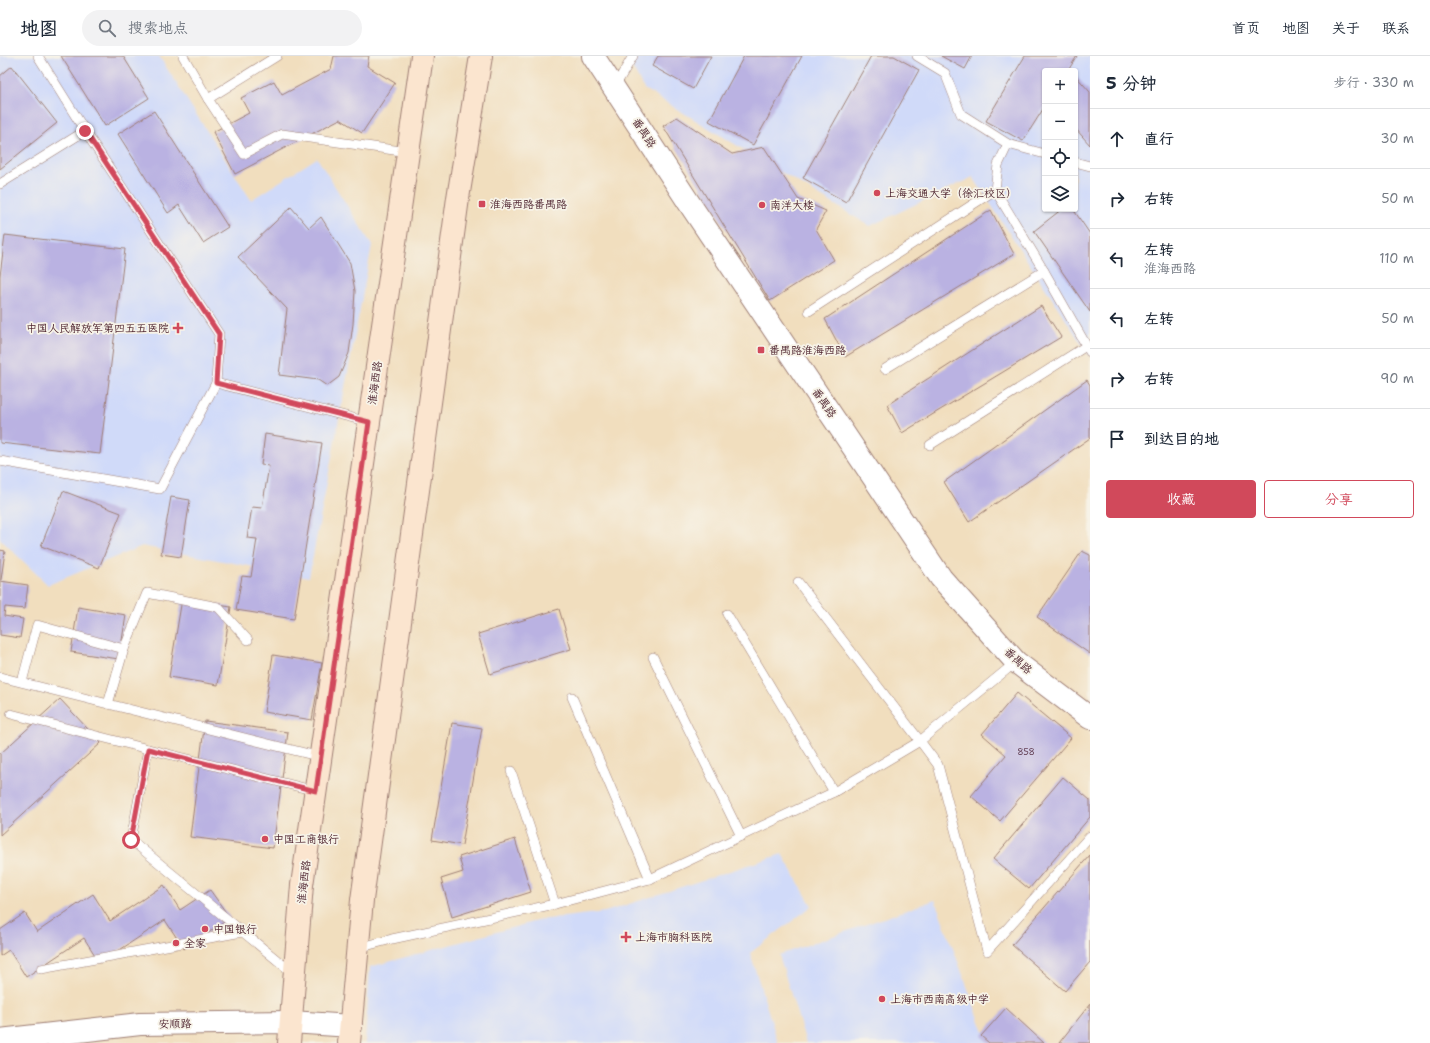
<!DOCTYPE html>
<html lang="zh">
<meta charset="utf-8">
<style>
:root{--surface:#fff;--page:#f2f2f3;--text:#1f2937;--muted:#747a83;--line:#e0e1e3;--accent:#d1495b}
body{margin:0;font-family:"Shantell Sans","LXGW WenKai TC",sans-serif;background:var(--page);color:var(--text)}
.controls{position:absolute;right:12px;top:12px;display:grid;overflow:hidden;border-radius:4px;box-shadow:0 1px 3px #0004}
.controls button{width:36px;height:36px;display:grid;place-items:center;padding:0;border:0;border-bottom:1px solid var(--line);background:var(--surface);color:var(--text);font:20px sans-serif}
.stop{position:absolute;width:12px;height:12px;margin:-9px;border:3px solid #d1495b;border-radius:50%;background:#fff}
.stop.end{background:#d1495b;border-color:#fff;box-shadow:0 1px 4px #0008}
.list{margin:0;padding:0;list-style:none}
h2{display:flex;justify-content:space-between;align-items:center;height:52px;margin:0;padding:0 16px;font-size:17px}
h2 small{font-size:13px;font-weight:400;color:var(--muted)}
.list li{display:grid;grid-template-columns:26px 1fr auto;gap:12px;align-items:center;box-sizing:border-box;height:60px;padding:0 16px;border-top:1px solid var(--line)}
.list b{display:block;font-size:15px;white-space:nowrap}
.list p{margin:0;font-size:13px;white-space:nowrap;color:var(--muted)}
.list em{font-size:13px;font-style:normal;color:var(--muted)}
.actions{display:flex;gap:8px;padding:12px 16px}
.actions a{flex:1;padding:9px 0;border:1px solid var(--accent);border-radius:4px;text-align:center;font-size:14px;color:var(--accent)}
.actions .main{background:var(--accent);color:#fff}
.icon{flex:none;width:22px;height:22px;fill:none;stroke:currentColor;stroke-width:2;stroke-linecap:round;stroke-linejoin:round}
.map{position:relative;flex:none;width:1090px;height:987px;overflow:hidden}
header{display:flex;align-items:center;gap:24px;box-sizing:border-box;height:56px;padding:0 20px;background:var(--surface);border-bottom:1px solid var(--line)}
header strong{font-size:19px}
nav{display:flex;gap:22px;margin-inline-start:auto;font-size:14px}
.search{width:280px;height:36px;background:var(--page);display:flex;align-items:center;gap:10px;box-sizing:border-box;padding:0 14px;border-radius:22px;color:var(--muted);font-size:15px}
main{display:flex}
aside{flex:1;background:var(--surface)}
.map>svg:first-child{display:block}
.built{fill:#d0daf9;fill-rule:evenodd}
.building{fill:#bab2e2}
.lines{fill:none;stroke-linecap:round;stroke-linejoin:round}
.service-casing{stroke:#9e7e74;stroke-width:10}
.tertiary-casing{stroke:#9e7e74;stroke-width:24}
.secondary-casing{stroke:#9e7e74;stroke-width:24}
.service{stroke:#fff;stroke-width:9}
.tertiary{stroke:#fff;stroke-width:22}
.secondary{stroke:#fbe5cf;stroke-width:22}
.route{stroke:#d1495b;stroke-width:5}
.poi-dot{fill:#d1495b;stroke:#f7f3e8;stroke-width:1.5}
.labels{text-anchor:middle;dominant-baseline:central;stroke-width:3.5;stroke-linejoin:round;paint-order:stroke}
.number-label{font-size:9px;fill:#664459}
.street-label{font-size:11px;fill:#4a1f2b;stroke:#f7f3e8}
.poi-label{font-size:11px;fill:#4a1f2b;stroke:#f7f3e8;text-anchor:start}
</style>
<header>
<strong>地图</strong>
<div class="search"><svg class="icon" aria-label="search" viewBox="0 0 24 24"><circle cx="10" cy="10" r="6"/><path d="M15 15l6 6"/></svg>搜索地点</div>
<nav><a>首页</a><a>地图</a><a>关于</a><a>联系</a></nav>
</header>
<main>
<div class="map">
<svg width="1090" height="987" viewBox="0 0 1090 987">
<rect width="100%" height="100%" fill="#f7f3e8"/>
<filter id="ink" filterUnits="userSpaceOnUse"><feTurbulence type="fractalNoise" baseFrequency=".025" numOctaves="2"/><feDisplacementMap in="SourceGraphic" scale="8" xChannelSelector="R" yChannelSelector="G"/><feConvolveMatrix kernelMatrix="1 2 1 2 8 2 1 2 1" color-interpolation-filters="sRGB"/></filter>
<filter id="wash" filterUnits="userSpaceOnUse"><feTurbulence type="fractalNoise" baseFrequency=".012" numOctaves="4" result="noise"/><feDisplacementMap in="SourceGraphic" scale="16" xChannelSelector="R" yChannelSelector="G"/><feGaussianBlur stdDeviation="0.9" result="paint"/><feColorMatrix in="noise" values="0 0 0 0 0 0 0 0 0 0 0 0 0 0 0 0 0 1.4 0 .05"/><feComposite in="paint" operator="in"/></filter>
<g filter="url(#wash)">
<rect width="100%" height="100%" fill="#f1debe"/>
<g class="built">
<path d="M 0,0 L 159,0 L 251,144 L 317,102 L 372,189 L 309,521 L 142,490 L 48,529 L 0,483 Z"/>
<path d="M 626,0 L 1090,0 L 1090,301 L 973,121 L 870,170 L 644,33 ZM 1045,15 L 1075,15 L 1075,153 L 1045,153 Z"/>
<path d="M 782,798 L 812,850 L 750,897 L 778,987 L 365,987 L 370,911 L 540,864 L 605,856 Z"/>
<path d="M 935,844 L 988,987 L 806,987 L 779,899 Z"/>
</g>
<g id="blocks">
<g class="building">
<path d="M 61,0 L 123,0 L 149,42 L 105,70 Z"/>
<path d="M 334,0 L 369,0 L 367,10 L 395,27 L 362,77 L 340,63 L 235,118 L 213,76 L 249,57 L 241,42 L 274,25 L 282,39 L 331,13 Z"/>
<path d="M 658,0 L 711,0 L 693,33 L 652,10 Z"/>
<path d="M 744,0 L 802,0 L 753,89 L 709,65 Z"/>
<path d="M 871,0 L 894,0 L 919,14 L 846,146 L 803,122 Z"/>
<path d="M 941,0 L 972,0 L 965,13 Z"/>
<path d="M 1025,0 L 1077,0 L 1069,13 L 1071,15 L 1045,15 L 1045,50 L 1023,85 L 986,65 Z"/>
<path d="M 12,10 L 57,67 L 0,113 L 0,20 Z"/>
<path d="M 1075,19 L 1090,36 L 1090,89 L 1075,72 Z"/>
<path d="M 154,55 L 228,171 L 203,187 L 179,149 L 168,157 L 118,78 Z"/>
<path d="M 677,61 L 732,98 L 764,91 L 798,143 L 826,155 L 816,173 L 834,204 L 770,245 L 663,70 Z"/>
<path d="M 291,151 L 309,172 L 321,161 L 350,207 L 355,235 L 353,268 L 349,297 L 339,321 L 327,330 L 318,324 L 279,319 L 287,253 L 238,201 Z"/>
<path d="M 1062,153 L 1073,153 L 1090,178 L 1090,256 L 1034,175 Z"/>
<path d="M 991,154 L 1014,198 L 845,301 L 825,263 Z"/>
<path d="M 5,179 L 125,193 L 100,398 L 0,387 L 0,220 Z"/>
<path d="M 1041,250 L 1061,281 L 902,377 L 887,349 Z"/>
<path d="M 1087,324 L 1090,329 L 1090,382 L 969,466 L 944,426 Z"/>
<path d="M 265,378 L 322,387 L 294,563 L 236,554 L 242,520 L 251,521 L 257,483 L 247,482 L 252,451 L 262,452 L 269,410 L 261,409 Z"/>
<path d="M 63,435 L 121,457 L 99,512 L 41,490 Z"/>
<path d="M 171,441 L 190,444 L 181,501 L 161,498 Z"/>
<path d="M 0,494 L 5,495 L 1,524 L 0,524 Z"/>
<path d="M 1082,495 L 1090,499 L 1090,598 L 1037,561 Z"/>
<path d="M 0,525 L 28,529 L 25,553 L 5,551 L 4,560 L 23,563 L 20,582 L 0,579 Z"/>
<path d="M 182,543 L 231,551 L 218,629 L 169,621 Z"/>
<path d="M 78,551 L 126,559 L 119,603 L 71,596 Z"/>
<path d="M 559,553 L 571,593 L 490,618 L 478,578 Z"/>
<path d="M 273,599 L 322,607 L 312,664 L 264,656 Z"/>
<path d="M 1017,637 L 1071,682 L 1000,765 L 971,740 L 1006,699 L 982,678 Z"/>
<path d="M 60,643 L 101,687 L 0,779 L 0,698 Z"/>
<path d="M 205,665 L 288,676 L 273,792 L 190,781 Z"/>
<path d="M 452,667 L 482,672 L 462,789 L 432,784 Z"/>
<path d="M 1063,721 L 1090,744 L 1090,761 L 1029,833 L 993,803 Z"/>
<path d="M 515,783 L 531,836 L 452,861 L 441,823 L 463,816 L 459,801 Z"/>
<path d="M 1090,799 L 1090,906 L 1065,935 L 1012,889 Z"/>
<path d="M 164,829 L 180,854 L 210,834 L 230,862 L 184,893 L 165,864 L 100,907 L 84,882 L 26,921 L 9,894 L 0,900 L 0,874 L 25,857 L 37,876 L 93,838 L 110,865 Z"/>
<path d="M 1090,948 L 1090,987 L 1059,987 Z"/>
<path d="M 1006,952 L 1044,987 L 989,987 L 981,980 Z"/>
</g>
</g>
</g>
<g filter="url(#ink)">
<use href="#blocks" fill-opacity="0" stroke="#9e7e74" stroke-width="1"/>
<g class="lines">
<g class="service-casing">
<g id="service">
<path d="M 38,0 L 85,75"/>
<path d="M 183,0 L 208,43"/>
<path d="M 277,0 L 208,43 L 244,98 L 282,78 L 408,96"/>
<path d="M 917,0 L 945,17 L 961,58 L 1008,88 L 1045,98"/>
<path d="M 614,32 L 633,0"/>
<path d="M 1075,106 L 1090,110"/>
<path d="M 0,128 L 85,75 L 219,278 L 216,327 L 160,433 L 0,405"/>
<path d="M 995,134 L 998,109 L 1008,88"/>
<path d="M 809,255 L 995,134 L 1044,215 L 1090,296"/>
<path d="M 885,313 L 1044,215"/>
<path d="M 216,327 L 369,366"/>
<path d="M 930,389 L 1086,290"/>
<path d="M 798,526 L 920,685 L 938,709 L 987,895 L 1090,780"/>
<path d="M 727,558 L 834,736"/>
<path d="M 653,601 L 741,780"/>
<path d="M 0,621 L 321,701"/>
<path d="M 22,626 L 37,569 L 124,593 L 147,537 L 218,551 L 248,584"/>
<path d="M 572,641 L 650,823"/>
<path d="M 108,648 L 124,593"/>
<path d="M 11,658 L 148,693"/>
<path d="M 511,715 L 555,848"/>
<path d="M 358,892 L 392,883 L 555,848 L 650,823 L 834,736 L 920,685 L 1016,606"/>
<path d="M 41,913 L 242,876"/>
<path d="M 294,918 L 131,784 L 148,693 L 316,735"/>
</g>
</g>
<g class="tertiary-casing">
<g id="tertiary">
<path d="M 593,0 L 693,153 L 941,522 L 1016,606 L 1090,662"/>
<path d="M 0,984 L 140,968 L 291,966 L 351,970"/>
</g>
</g>
<g class="secondary-casing">
<g id="secondary">
<path d="M 289,987 L 302,829 L 422,0"/>
<path d="M 349,987 L 362,844 L 458,142 L 481,0"/>
</g>
</g>
<use href="#service" class="service"/>
<use href="#tertiary" class="tertiary"/>
<use href="#secondary" class="secondary"/>
</g>
</g>
<g class="lines" filter="url(#ink)">
<path class="route" d="M 85,75 L 219,278 L 216,327 L 369,366 L 316,735 L 148,693 L 131,784"/>
</g>
<g class="poi-dot">
<circle cx="877" cy="137" r="4"/>
<rect x="478" y="144" width="8" height="8" rx="2"/>
<circle cx="762" cy="149" r="4"/>
<path d="M176 266h4v4h4v4h-4v4h-4v-4h-4v-4h4z"/>
<rect x="757" y="290" width="8" height="8" rx="2"/>
<circle cx="265" cy="783" r="4"/>
<circle cx="205" cy="873" r="4"/>
<path d="M624 875h4v4h4v4h-4v4h-4v-4h-4v-4h4z"/>
<circle cx="176" cy="887" r="4"/>
<circle cx="882" cy="943" r="4"/>
</g>
<g class="labels">
<g class="number-label">
<text x="1026" y="696">858</text>
</g>
<g class="street-label">
<text transform="translate(644 77) rotate(57)">番禺路</text>
<text transform="translate(375 327) rotate(-82)">淮海西路</text>
<text transform="translate(824 347) rotate(56)">番禺路</text>
<text transform="translate(1018 605) rotate(42)">番禺路</text>
<text transform="translate(304 826) rotate(-83)">淮海西路</text>
<text transform="translate(175 968) rotate(-1)">安顺路</text>
</g>
<g class="poi-label">
<text x="885" y="137">上海交通大学（徐汇校区）</text>
<text x="490" y="148">淮海西路番禺路</text>
<text x="770" y="149">南洋大楼</text>
<text x="169" y="272" text-anchor="end">中国人民解放军第四五五医院</text>
<text x="769" y="294">番禺路淮海西路</text>
<text x="273" y="783">中国工商银行</text>
<text x="213" y="873">中国银行</text>
<text x="635" y="881">上海市胸科医院</text>
<text x="184" y="887">全家</text>
<text x="890" y="943">上海市西南高级中学</text>
</g>
</g>
</svg>
<div class="controls">
<button>+</button>
<button>−</button>
<button><svg class="icon" aria-label="locate" viewBox="0 0 24 24"><circle cx="12" cy="12" r="6"/><path d="M12 2v4M12 18v4M2 12h4M18 12h4"/></svg></button>
<button><svg class="icon" aria-label="layers" viewBox="0 0 24 24"><path d="M12 4l9 5-9 5-9-5zM3 14l9 5 9-5"/></svg></button>
</div>
<div class="stop" style="left:131px;top:784px"></div>
<div class="stop end" style="left:85px;top:75px"></div>
</div>
<aside>
<h2>5 分钟<small>步行 · 330 m</small></h2>
<ul class="list">
<li><svg class="icon" aria-label="ahead" viewBox="0 0 24 24"><path d="M12 20V5M6 11l6-6 6 6"/></svg><div><b>直行</b></div><em>30 m</em></li>
<li><svg class="icon" aria-label="right" viewBox="0 0 24 24"><path d="M7 20v-9h11M14 6l5 5-5 5"/></svg><div><b>右转</b></div><em>50 m</em></li>
<li><svg class="icon" aria-label="left" viewBox="0 0 24 24"><path d="M17 20v-9H6M10 6l-5 5 5 5"/></svg><div><b>左转</b><p>淮海西路</p></div><em>110 m</em></li>
<li><svg class="icon" aria-label="left" viewBox="0 0 24 24"><path d="M17 20v-9H6M10 6l-5 5 5 5"/></svg><div><b>左转</b></div><em>50 m</em></li>
<li><svg class="icon" aria-label="right" viewBox="0 0 24 24"><path d="M7 20v-9h11M14 6l5 5-5 5"/></svg><div><b>右转</b></div><em>90 m</em></li>
<li><svg class="icon" aria-label="arrive" viewBox="0 0 24 24"><path d="M6 21V4h12l-3 4 3 4H6"/></svg><div><b>到达目的地</b></div></li>
</ul>
<div class="actions"><a class="main">收藏</a><a>分享</a></div>
</aside>
</main>
